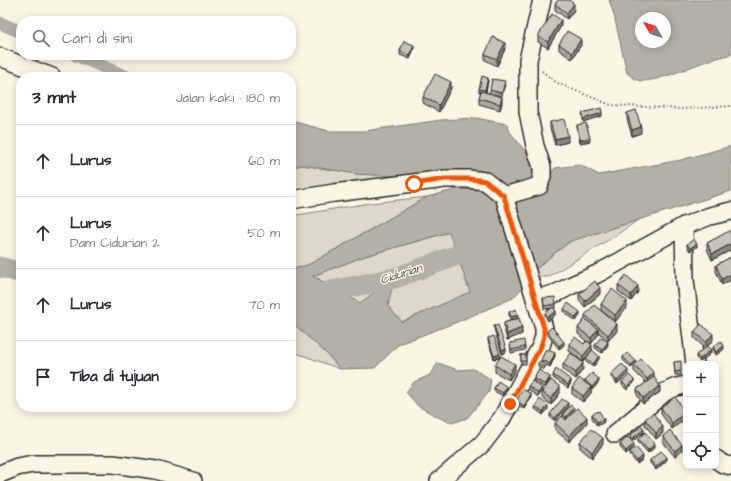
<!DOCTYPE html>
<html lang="id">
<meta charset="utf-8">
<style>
:root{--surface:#fff;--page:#f2f2f3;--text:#2b2b33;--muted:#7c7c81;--line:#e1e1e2}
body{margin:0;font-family:"Architects Daughter",sans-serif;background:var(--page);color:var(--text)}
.controls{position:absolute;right:12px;bottom:12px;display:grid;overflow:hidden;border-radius:8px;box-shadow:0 2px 10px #0003}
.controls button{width:36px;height:36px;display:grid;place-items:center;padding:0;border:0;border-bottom:1px solid var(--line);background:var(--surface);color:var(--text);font:20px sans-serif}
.compass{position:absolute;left:635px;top:12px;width:36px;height:36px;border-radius:50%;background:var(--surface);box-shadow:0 2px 10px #0003;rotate:309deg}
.stop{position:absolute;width:12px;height:12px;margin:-9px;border:3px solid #ea580c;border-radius:50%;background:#fff}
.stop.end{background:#ea580c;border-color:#fff;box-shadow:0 1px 4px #0008}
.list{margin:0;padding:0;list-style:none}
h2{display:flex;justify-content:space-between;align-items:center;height:52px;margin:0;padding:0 16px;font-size:17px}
h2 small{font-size:13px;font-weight:400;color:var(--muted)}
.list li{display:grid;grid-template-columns:26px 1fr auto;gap:12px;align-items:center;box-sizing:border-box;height:72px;padding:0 16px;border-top:1px solid var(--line)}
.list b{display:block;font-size:15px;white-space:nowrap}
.list p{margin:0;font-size:13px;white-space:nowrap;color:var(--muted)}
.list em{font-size:13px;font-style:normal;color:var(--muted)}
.icon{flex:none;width:22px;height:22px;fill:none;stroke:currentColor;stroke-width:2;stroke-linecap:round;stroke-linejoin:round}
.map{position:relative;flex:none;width:731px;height:481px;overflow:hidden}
.search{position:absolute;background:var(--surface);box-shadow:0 2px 10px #0003;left:16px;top:16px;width:280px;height:44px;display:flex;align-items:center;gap:10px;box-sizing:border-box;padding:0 14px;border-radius:16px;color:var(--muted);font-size:15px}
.panel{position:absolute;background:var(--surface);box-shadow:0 2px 10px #0003;left:16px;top:72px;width:280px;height:340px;border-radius:16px}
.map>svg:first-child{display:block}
.green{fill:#ded8ca;stroke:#84827a}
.water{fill:#b4b0a5;stroke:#7d7b74;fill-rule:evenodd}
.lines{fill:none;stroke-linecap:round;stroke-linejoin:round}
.canal{stroke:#b4b0a5;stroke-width:13}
.river{stroke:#b4b0a5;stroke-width:21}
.minor-casing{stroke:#2b2b2b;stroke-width:20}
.path{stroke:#2b2b2b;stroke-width:2;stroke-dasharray:1 3;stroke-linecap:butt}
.minor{stroke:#fcf5e5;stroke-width:17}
.wall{fill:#aca89d;stroke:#2b2b2b}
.shaded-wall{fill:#8c8880;stroke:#2b2b2b}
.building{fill:#c8c3b7;stroke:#2b2b2b}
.route{stroke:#ea580c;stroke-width:5}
.labels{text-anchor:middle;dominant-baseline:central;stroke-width:3;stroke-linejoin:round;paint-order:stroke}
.water-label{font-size:12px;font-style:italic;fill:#545350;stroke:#fcf5e5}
</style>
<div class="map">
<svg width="731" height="481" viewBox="0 0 731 481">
<rect width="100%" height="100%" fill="#fcf5e5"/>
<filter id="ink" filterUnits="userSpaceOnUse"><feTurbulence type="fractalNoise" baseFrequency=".025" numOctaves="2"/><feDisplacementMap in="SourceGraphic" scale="8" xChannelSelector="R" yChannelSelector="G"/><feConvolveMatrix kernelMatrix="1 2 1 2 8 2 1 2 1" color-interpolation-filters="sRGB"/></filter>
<g filter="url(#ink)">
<g class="green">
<path d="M 303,165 L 357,174 L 397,176 L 291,194 L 291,167 Z"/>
<path d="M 427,197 L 310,264 L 291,270 L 291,216 L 370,203 Z"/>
<path d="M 638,220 L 615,236 L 548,277 L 536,277 L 530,274 L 556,252 L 571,241 Z"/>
<path d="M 450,232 L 470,292 L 402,322 L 387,306 L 392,283 L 383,286 L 360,303 L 313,276 L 362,257 Z"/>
<path d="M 291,325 L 296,326 L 327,354 L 340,369 L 291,351 Z"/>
</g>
<g class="water">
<path d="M 609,0 L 731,0 L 731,54 C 723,57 715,58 707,61 C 691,66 652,85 637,80 C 634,79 630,75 627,73 L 614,15 ZM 641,18 L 665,18 L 665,42 L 641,42 Z"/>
<path d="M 476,118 L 507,124 L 510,132 L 536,165 L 537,184 L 510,192 L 438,172 L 397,176 L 357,174 L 303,165 L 291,167 L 291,121 L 329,131 L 364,131 L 441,120 Z"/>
<path d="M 731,146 L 731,191 L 571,241 L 556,252 L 530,274 L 509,199 L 540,189 L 555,168 L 580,165 L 599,175 L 681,160 Z"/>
<path d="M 457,189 L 480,189 L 494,193 L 524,286 L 513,298 L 457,322 L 399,344 L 375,368 L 340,369 L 327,354 L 296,326 L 291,325 L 291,270 L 310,264 L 427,197 ZM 449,232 L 470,292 L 402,322 L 388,306 L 393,283 L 383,286 L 360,303 L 313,276 L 362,257 Z"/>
<path d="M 438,363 L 458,370 L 473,369 L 491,379 L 489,392 L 467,418 L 452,423 L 438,417 L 418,406 L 406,392 L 414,382 L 430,375 Z"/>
</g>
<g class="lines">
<g class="canal">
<path d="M 0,23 L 21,32"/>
<path d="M 76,55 L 127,77"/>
</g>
<g class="river">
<path d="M 0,267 L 21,273"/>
<path d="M 291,299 L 395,278 L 485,245"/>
</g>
<g class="minor-casing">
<g id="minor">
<path d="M 0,57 L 52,77"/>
<path d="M 504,196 L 539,186 L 542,176 L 542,167 L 535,146 L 528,112 L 528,60 L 542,0"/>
<path d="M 291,200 L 334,193 L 445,179 L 468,179 L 485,181 L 504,196 L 544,328 L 544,336 L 541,346 L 502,418 L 483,443 L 439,481"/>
<path d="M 684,226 L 685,280 L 695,364"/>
<path d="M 536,299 L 557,293 L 572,285 L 597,274 L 684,226 L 710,216 L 731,211"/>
<path d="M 615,434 L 665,392 L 676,387 L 686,385"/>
<path d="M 716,459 L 723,464 L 731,466"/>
<path d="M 0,474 L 17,467 L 33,464 L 113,464 L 156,470 L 193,481"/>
</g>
</g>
<path class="path" d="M 542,71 L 557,83 L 611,105 L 683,109 L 731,106"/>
<use href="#minor" class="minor"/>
</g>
<g class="wall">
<path d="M 555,4 L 574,10 L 567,19 L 555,10 Z"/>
<path d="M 561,26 L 548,48 L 538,42 L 538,36 Z"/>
<path d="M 559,44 L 581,45 L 572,59 L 559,50 Z"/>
<path d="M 414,48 L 410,59 L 400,55 L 400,51 Z"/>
<path d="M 505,49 L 497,66 L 485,60 L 485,54 Z"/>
<path d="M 488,81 L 486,92 L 490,93 L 490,90 L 505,84 L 502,96 L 493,94 L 502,103 L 500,110 L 479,104 L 479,98 L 481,92 L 479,92 L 479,89 Z"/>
<path d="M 451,88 L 439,112 L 423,103 L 423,97 Z"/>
<path d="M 627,113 L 641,133 L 632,136 L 627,119 Z"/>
<path d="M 550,122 L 568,142 L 555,145 L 550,128 Z"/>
<path d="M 577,125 L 590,141 L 580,143 L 577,128 Z"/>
<path d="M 731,231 L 731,250 L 712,260 L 707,249 L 707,243 Z"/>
<path d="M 687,244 L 697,247 L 690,251 L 687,247 Z"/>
<path d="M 731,257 L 722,285 L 716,271 L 716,265 Z"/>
<path d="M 618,285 L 638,292 L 631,301 L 618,291 Z"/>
<path d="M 579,294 L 600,294 L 585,307 L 579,300 Z"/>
<path d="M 543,298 L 556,304 L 556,307 L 554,307 L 556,314 L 548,321 L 545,316 L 545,313 L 552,308 L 544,309 Z"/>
<path d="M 601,304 L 627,307 L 615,322 L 601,310 Z"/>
<path d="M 564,309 L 580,315 L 576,321 L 564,312 Z"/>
<path d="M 509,312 L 518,318 L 522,334 L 507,340 L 504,329 L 504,323 L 511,320 L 509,315 Z"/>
<path d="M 585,315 L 617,331 L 608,341 L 598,332 L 598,335 L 591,344 L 592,351 L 583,362 L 569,351 L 569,344 L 584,344 L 586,341 L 578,334 L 578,328 L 585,319 Z"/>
<path d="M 494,326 L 506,352 L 502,354 L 494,329 Z"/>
<path d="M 547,331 L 564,345 L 559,349 L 547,334 Z"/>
<path d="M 694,332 L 713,340 L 708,346 L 711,353 L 700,362 L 696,358 L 696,355 L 705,348 L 694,338 Z"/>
<path d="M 488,338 L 500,357 L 515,370 L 509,380 L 495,372 L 495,365 L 500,358 L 494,359 L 488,341 Z"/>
<path d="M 510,343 L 525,347 L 525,350 L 511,353 Z"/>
<path d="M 595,345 L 608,345 L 602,353 L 595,348 Z"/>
<path d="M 713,347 L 724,349 L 716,355 L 713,350 Z"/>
<rect x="521" y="355" width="5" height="9"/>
<path d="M 555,356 L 550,367 L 545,365 L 545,368 L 543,370 L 538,366 L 538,363 L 541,362 L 541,360 Z"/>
<path d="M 623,357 L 636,363 L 654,378 L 660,392 L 643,404 L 637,395 L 637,389 L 646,383 L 634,371 L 634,365 L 631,368 L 623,360 Z"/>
<path d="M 586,359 L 599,359 L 593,367 L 586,362 Z"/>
<path d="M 674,362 L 681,371 L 681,375 L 675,375 Z"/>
<path d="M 563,364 L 583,369 L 576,379 L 563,370 Z"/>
<path d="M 611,374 L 628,374 L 617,384 L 611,377 Z"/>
<path d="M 553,375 L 571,383 L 568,388 L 553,378 Z"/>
<path d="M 534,378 L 550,380 L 545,388 L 534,381 Z"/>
<path d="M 585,380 L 599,382 L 592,390 L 591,389 L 591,393 L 583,402 L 572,394 L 572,388 L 585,382 Z"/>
<path d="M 622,382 L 634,383 L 627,390 L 622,385 Z"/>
<path d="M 528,386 L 542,391 L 538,397 L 528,389 Z"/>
<path d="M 494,388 L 507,390 L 503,396 L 494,391 Z"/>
<path d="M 542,392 L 560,393 L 551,405 L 542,398 Z"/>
<path d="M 531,397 L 524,409 L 516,405 L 516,401 Z"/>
<path d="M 535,406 L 548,409 L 543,415 L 535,409 Z"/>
<path d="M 568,407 L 555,421 L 550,417 L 550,414 Z"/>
<path d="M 661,408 L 686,411 L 686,418 L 672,429 L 661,414 Z"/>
<path d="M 574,411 L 587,423 L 569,442 L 555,430 L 555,423 L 563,417 L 563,414 Z"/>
<path d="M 592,414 L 604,422 L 597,426 L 592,418 Z"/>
<path d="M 645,419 L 663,433 L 656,439 L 645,425 Z"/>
<path d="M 644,432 L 633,441 L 630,438 L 630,435 Z"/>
<path d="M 663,436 L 682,451 L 675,457 L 663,442 Z"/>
<path d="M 638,439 L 655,447 L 648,453 L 638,442 Z"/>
<path d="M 580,442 L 603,444 L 592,458 L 580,448 Z"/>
<path d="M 620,444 L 634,447 L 626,454 L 620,447 Z"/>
<path d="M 630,452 L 643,459 L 637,464 L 630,455 Z"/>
<path d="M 650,460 L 667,460 L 656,470 L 650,463 Z"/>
</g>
<g class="shaded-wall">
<path d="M 574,4 L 574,10 L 567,19 L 567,13 Z"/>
<path d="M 561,20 L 561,26 L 548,48 L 548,42 Z"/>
<path d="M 581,39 L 581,45 L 572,59 L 572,53 Z"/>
<path d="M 505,43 L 505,49 L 497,66 L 497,59 Z"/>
<path d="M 414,45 L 414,48 L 410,59 L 410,56 Z"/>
<path d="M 488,78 L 488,81 L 485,93 L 485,90 Z"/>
<path d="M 451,82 L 451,88 L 439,112 L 439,105 Z"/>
<path d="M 502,97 L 502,103 L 500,110 L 500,104 Z"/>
<path d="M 602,113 L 602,116 L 583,122 L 583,119 Z"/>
<path d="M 641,127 L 641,133 L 632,136 L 632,130 Z"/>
<path d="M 568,136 L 568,142 L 555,145 L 555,139 Z"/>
<path d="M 590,138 L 590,141 L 580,143 L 580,140 Z"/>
<path d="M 697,244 L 697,247 L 690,251 L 690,248 Z"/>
<path d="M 731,244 L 731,250 L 712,260 L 712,254 Z"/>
<path d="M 731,274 L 731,280 L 722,285 L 722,279 Z"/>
<path d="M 638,286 L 638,292 L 631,301 L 631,295 Z"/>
<path d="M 600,288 L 600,294 L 585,307 L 585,301 Z"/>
<path d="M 627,301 L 627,307 L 615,322 L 615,315 Z"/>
<path d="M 556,311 L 556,314 L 548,321 L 548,317 Z"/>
<path d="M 580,312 L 580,315 L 576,321 L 576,318 Z"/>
<path d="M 518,315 L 518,318 L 511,320 L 511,317 Z"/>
<path d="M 617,324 L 617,331 L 608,341 L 608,335 Z"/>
<path d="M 522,328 L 522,334 L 507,340 L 507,334 Z"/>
<path d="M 598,329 L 598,335 L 591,344 L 591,338 Z"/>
<path d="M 713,334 L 713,340 L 706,348 L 706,342 Z"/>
<path d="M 564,342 L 564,345 L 559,349 L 559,346 Z"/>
<path d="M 608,342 L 608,345 L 602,353 L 602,350 Z"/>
<path d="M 592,345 L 592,351 L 583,362 L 583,356 Z"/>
<path d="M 724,346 L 724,349 L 716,355 L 716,352 Z"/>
<path d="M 506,349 L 506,352 L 502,354 L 502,350 Z"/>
<path d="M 711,350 L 711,353 L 700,362 L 700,359 Z"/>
<path d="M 555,353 L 555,356 L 550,367 L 550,364 Z"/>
<path d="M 500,354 L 500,357 L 494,359 L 494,356 Z"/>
<path d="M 599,356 L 599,359 L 593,367 L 593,364 Z"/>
<path d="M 636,361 L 636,364 L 631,368 L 631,365 Z"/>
<path d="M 583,363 L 583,369 L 576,379 L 576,373 Z"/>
<path d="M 515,364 L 515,370 L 509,380 L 509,374 Z"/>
<path d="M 628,370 L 628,374 L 617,384 L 617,381 Z"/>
<path d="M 654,373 L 654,379 L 647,385 L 647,379 Z"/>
<path d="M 550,377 L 550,380 L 545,388 L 545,385 Z"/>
<path d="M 599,379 L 599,382 L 592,390 L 592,387 Z"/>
<path d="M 571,380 L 571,383 L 568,388 L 568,385 Z"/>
<path d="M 634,380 L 634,383 L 627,390 L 627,387 Z"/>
<path d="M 660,386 L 660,392 L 643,404 L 643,398 Z"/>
<path d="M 507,387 L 507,390 L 503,396 L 503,393 Z"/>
<path d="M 560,387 L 560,393 L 551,405 L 551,399 Z"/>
<path d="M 591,387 L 591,393 L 583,402 L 583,396 Z"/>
<path d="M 542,388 L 542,391 L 538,397 L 538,393 Z"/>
<path d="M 531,394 L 531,397 L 524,409 L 524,406 Z"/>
<path d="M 568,403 L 568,407 L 555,421 L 555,418 Z"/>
<path d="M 548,406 L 548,409 L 543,415 L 543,412 Z"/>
<path d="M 574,408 L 574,411 L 566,420 L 566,417 Z"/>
<path d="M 686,412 L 686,418 L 672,429 L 672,423 Z"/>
<path d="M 587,417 L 587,423 L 569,442 L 569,436 Z"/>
<path d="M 604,419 L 604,422 L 597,426 L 597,422 Z"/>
<path d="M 663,426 L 663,433 L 656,439 L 656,433 Z"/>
<path d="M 644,429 L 644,432 L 633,441 L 633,438 Z"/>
<path d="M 603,438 L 603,444 L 592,458 L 592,452 Z"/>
<path d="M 634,444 L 634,447 L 626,454 L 626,451 Z"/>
<path d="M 655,444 L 655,447 L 648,453 L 648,450 Z"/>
<path d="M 682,445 L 682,451 L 675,457 L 675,451 Z"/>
<path d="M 643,456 L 643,459 L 637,464 L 637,461 Z"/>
<path d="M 667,457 L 667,460 L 656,470 L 656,467 Z"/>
</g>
<g class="building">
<path d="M 558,0 L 569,0 L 574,4 L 567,13 L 555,4 Z"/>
<path d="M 552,14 L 561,20 L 548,42 L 538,36 Z"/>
<path d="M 567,31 L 581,39 L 572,53 L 559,44 Z"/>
<path d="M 493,37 L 505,43 L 497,59 L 485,54 Z"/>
<path d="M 404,41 L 414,45 L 410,56 L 400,51 Z"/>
<path d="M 435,74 L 451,82 L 439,105 L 423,97 Z"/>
<path d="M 482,76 L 488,78 L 485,90 L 479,89 Z"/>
<path d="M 492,79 L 505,81 L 502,93 L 490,90 Z"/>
<path d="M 481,91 L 502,97 L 500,104 L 479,98 Z"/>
<path d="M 601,108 L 602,113 L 583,119 L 582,113 Z"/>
<path d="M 636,110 L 641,127 L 632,130 L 627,113 Z"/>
<path d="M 564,119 L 568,136 L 555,139 L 550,122 Z"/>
<path d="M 586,123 L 590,138 L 580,140 L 577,125 Z"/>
<path d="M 731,230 L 731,244 L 712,254 L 707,243 Z"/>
<path d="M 694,239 L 697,244 L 690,248 L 687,244 Z"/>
<path d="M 731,257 L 731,274 L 722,279 L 716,265 Z"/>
<path d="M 626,275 L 638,286 L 631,295 L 618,285 Z"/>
<path d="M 595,281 L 600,288 L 585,301 L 579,294 Z"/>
<path d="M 612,289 L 627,301 L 615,315 L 601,304 Z"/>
<path d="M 555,297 L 556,304 L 544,306 L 543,298 Z"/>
<path d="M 568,303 L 580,312 L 576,318 L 564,309 Z"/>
<path d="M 594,305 L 617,324 L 608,335 L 585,315 Z"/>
<path d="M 553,307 L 556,311 L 548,317 L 545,313 Z"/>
<path d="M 516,309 L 518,315 L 511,317 L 509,312 Z"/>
<path d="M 519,318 L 522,328 L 507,334 L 504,323 Z"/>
<path d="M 585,319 L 598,329 L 591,338 L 578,328 Z"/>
<path d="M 701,324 L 713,334 L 706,342 L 694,332 Z"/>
<path d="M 498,325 L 506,349 L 502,350 L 494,326 Z"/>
<path d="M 552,327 L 564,342 L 559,346 L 547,331 Z"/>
<path d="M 494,336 L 500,354 L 494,356 L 488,338 Z"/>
<path d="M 575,337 L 584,344 L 587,341 L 592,345 L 583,356 L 569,344 Z"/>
<path d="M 601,337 L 608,342 L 602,350 L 595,345 Z"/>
<path d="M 524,340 L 525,347 L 511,350 L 510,343 Z"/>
<path d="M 721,341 L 724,346 L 716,352 L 713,347 Z"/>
<path d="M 707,346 L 711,350 L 700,359 L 696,355 Z"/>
<path d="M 546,349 L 555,353 L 550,364 L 541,360 Z"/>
<path d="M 592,350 L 599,356 L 593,364 L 586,359 Z"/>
<path d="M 571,353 L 583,363 L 576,373 L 563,364 Z"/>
<path d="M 627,353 L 636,361 L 631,365 L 623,357 Z"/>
<rect x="521" y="355" width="5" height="6"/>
<path d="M 501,356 L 515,364 L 509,374 L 495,365 Z"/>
<path d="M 641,359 L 654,373 L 647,379 L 634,365 Z"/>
<path d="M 540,361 L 545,365 L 543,367 L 538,363 Z"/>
<path d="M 681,361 L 681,371 L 675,372 L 674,362 Z"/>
<path d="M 622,364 L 628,370 L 617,381 L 611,374 Z"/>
<path d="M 556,369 L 571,380 L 568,385 L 553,375 Z"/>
<path d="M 539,370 L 550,377 L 545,385 L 534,378 Z"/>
<path d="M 592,373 L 599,379 L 592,387 L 585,380 Z"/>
<path d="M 629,375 L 634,380 L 627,387 L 622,382 Z"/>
<path d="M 654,377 L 660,386 L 643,398 L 637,389 Z"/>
<path d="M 579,378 L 591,387 L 583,396 L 572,388 Z"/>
<path d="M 551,380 L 560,387 L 551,399 L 542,392 Z"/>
<path d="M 498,381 L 507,387 L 503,393 L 494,388 Z"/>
<path d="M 532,381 L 542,388 L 538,393 L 528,386 Z"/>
<path d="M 523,389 L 531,394 L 524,406 L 516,401 Z"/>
<path d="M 675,397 L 686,412 L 672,423 L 661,408 Z"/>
<path d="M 540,399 L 548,406 L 543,412 L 535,406 Z"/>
<path d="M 562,399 L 568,403 L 555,418 L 550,414 Z"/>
<path d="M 571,405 L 574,408 L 566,417 L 563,414 Z"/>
<path d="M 577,408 L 587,417 L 569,436 L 555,423 L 562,416 L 566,420 Z"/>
<path d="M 599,411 L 604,419 L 597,422 L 592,414 Z"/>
<path d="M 653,413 L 663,426 L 656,433 L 645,419 Z"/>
<path d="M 642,426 L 644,429 L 633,438 L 630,435 Z"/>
<path d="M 591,429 L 603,438 L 592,452 L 580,442 Z"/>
<path d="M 670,430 L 682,445 L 675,451 L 663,436 Z"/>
<path d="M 645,432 L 655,444 L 648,450 L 638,439 Z"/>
<path d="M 628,437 L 634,444 L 626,451 L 620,444 Z"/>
<path d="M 636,447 L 643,456 L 637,461 L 630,452 Z"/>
<path d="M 661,451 L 667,457 L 656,467 L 650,460 Z"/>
</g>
</g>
<g class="lines" filter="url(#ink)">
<path class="route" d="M 414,184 L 445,179 L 468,179 L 479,180 L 485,181 L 504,196 L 544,328 L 544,336 L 541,346 L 510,404"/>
</g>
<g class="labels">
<g class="water-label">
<text transform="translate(401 274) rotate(-17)">Cidurian</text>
</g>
</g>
</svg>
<div class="controls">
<button>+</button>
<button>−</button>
<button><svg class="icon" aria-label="locate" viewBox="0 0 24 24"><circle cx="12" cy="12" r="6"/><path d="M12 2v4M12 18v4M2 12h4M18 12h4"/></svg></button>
</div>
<svg class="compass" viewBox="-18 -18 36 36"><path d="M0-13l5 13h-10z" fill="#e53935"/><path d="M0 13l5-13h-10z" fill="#7c7c81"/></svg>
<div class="stop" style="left:414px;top:184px"></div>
<div class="stop end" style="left:510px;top:404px"></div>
<div class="search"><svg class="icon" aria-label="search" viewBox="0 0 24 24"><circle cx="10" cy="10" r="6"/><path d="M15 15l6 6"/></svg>Cari di sini</div>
<section class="panel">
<h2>3 mnt<small>Jalan kaki · 180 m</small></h2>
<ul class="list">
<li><svg class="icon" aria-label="ahead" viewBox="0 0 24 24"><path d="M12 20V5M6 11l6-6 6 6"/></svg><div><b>Lurus</b></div><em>60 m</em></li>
<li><svg class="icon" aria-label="ahead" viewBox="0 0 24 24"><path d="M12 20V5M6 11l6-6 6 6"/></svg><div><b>Lurus</b><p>Dam Cidurian 2</p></div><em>50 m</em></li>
<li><svg class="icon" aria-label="ahead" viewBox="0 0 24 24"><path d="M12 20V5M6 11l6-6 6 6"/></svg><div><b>Lurus</b></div><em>70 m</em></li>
<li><svg class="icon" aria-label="arrive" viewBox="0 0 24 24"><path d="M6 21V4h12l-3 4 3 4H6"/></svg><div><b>Tiba di tujuan</b></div></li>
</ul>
</section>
</div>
